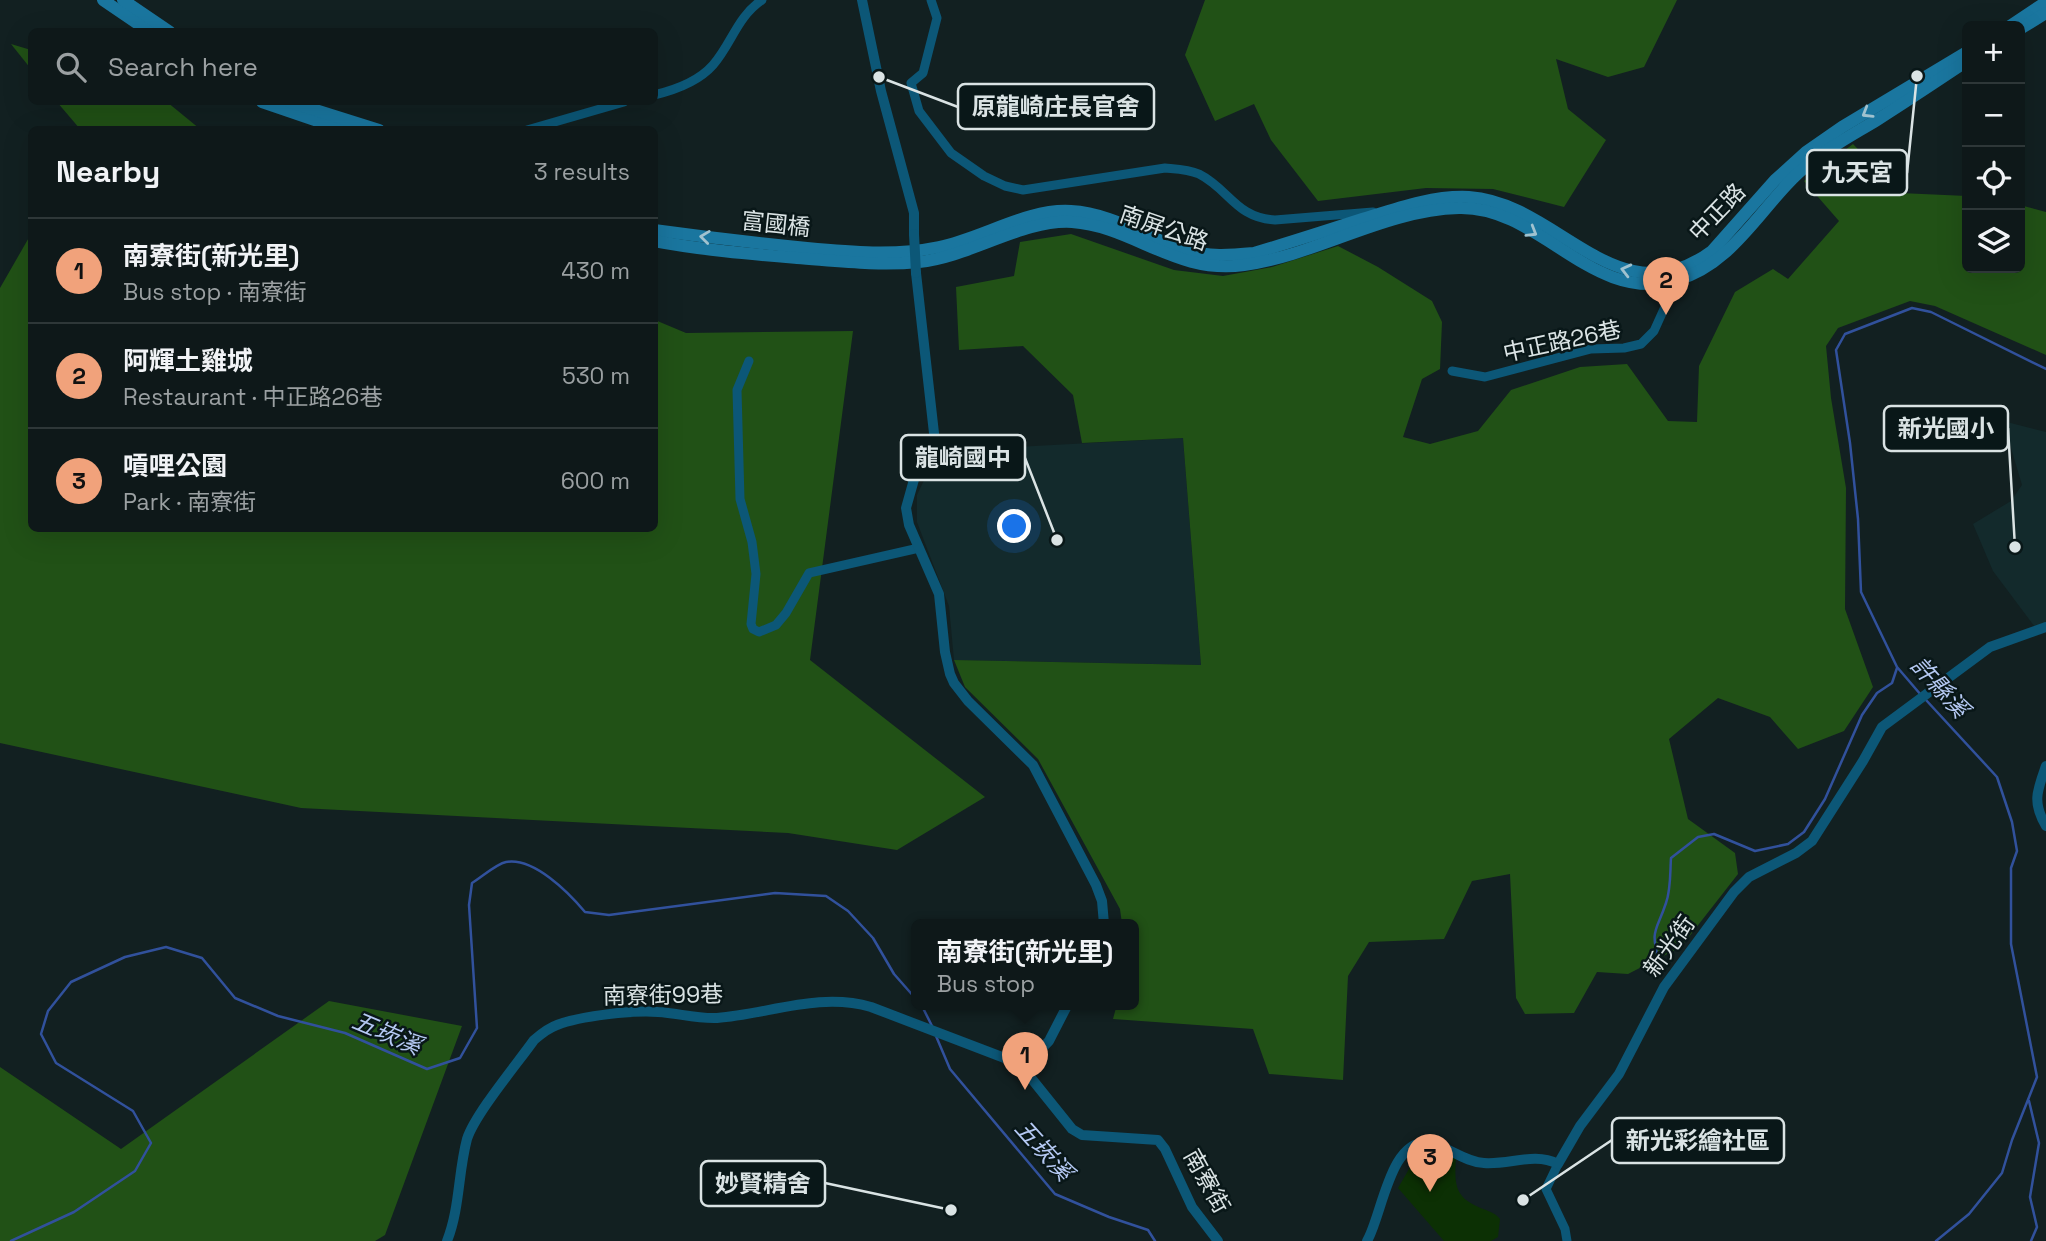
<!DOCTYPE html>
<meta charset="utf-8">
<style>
:root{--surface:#0e1819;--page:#1c2526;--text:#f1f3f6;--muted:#9ba0a2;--line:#2e3738;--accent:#f1a27b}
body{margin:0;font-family:"Space Grotesk","Noto Sans TC",sans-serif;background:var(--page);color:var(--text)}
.controls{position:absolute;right:21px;top:21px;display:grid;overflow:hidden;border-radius:10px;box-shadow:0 7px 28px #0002}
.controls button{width:63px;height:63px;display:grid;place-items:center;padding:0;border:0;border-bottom:2px solid var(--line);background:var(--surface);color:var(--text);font:35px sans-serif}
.you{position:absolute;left:1015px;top:527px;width:24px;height:24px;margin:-18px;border:5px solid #fff;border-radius:50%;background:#1a73e8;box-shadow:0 0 0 10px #1a73e833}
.badge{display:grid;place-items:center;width:46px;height:46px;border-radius:50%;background:var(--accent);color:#111;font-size:23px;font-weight:700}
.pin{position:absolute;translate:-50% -58px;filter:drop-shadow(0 2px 4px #0008)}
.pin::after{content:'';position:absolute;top:37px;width:24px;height:21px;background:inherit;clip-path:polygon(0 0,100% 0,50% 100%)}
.popup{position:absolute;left:911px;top:919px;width:228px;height:91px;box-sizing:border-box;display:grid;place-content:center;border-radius:10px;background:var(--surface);filter:drop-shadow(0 2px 5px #0005);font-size:23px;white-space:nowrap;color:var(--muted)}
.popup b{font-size:26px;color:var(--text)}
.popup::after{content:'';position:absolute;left:50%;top:100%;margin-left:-14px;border:14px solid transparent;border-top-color:var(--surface)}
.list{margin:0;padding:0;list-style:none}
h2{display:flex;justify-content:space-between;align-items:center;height:91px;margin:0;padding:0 28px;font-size:30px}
h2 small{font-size:23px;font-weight:400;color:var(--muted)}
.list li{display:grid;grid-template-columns:46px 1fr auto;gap:21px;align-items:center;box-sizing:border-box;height:105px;padding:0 28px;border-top:2px solid var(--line)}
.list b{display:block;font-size:26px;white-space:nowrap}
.list p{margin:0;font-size:23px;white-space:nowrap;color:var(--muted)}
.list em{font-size:23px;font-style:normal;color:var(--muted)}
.icon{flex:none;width:38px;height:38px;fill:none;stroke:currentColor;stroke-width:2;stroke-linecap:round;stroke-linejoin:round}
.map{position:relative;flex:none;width:2046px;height:1241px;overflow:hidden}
.search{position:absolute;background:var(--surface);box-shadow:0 7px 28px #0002;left:28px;top:28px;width:630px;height:77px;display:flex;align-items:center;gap:18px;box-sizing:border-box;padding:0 24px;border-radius:10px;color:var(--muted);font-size:26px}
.panel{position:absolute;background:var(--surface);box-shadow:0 7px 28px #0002;left:28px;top:126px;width:630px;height:406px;border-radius:10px}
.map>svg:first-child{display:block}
.built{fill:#132a2c}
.green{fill:#0c3004}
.forest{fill:#215116}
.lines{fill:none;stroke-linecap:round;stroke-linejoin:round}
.stream{stroke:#31519c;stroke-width:2.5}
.minor{stroke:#0c5777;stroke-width:9}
.tertiary{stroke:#0c5777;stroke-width:10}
.secondary{stroke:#1a769f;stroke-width:12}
.tertiary-bridge{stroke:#0c5777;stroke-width:10}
.oneway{stroke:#a0c2cf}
.labels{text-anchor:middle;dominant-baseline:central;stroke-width:5;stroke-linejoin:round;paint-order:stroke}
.street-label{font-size:23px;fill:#dae3e4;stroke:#091718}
.water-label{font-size:24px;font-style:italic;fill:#b5c9f3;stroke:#091718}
.leader{fill:none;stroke:#dae3e4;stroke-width:2.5}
.callout-dot{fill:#dae3e4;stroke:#091718;stroke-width:2.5}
.callout{fill:#091718;stroke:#dae3e4;stroke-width:2.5}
.callout-label{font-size:24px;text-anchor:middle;font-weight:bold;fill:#dae3e4}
</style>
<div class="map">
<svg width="2046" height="1241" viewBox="0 0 2046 1241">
<rect width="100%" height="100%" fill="#122021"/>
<g class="built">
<path d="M 2003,421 L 2046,432 L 2046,625 L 2035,627 L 1993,571 L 1973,524 L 2011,501 L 2022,485 Z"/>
<path d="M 1183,438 L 1201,665 L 954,660 L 949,606 L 917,522 L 917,495 L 927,474 L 944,465 L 945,451 Z"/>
</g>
<path class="green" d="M 1428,1149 L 1444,1150 L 1456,1157 C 1454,1187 1455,1199 1486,1210 C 1492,1213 1495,1213 1500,1219 L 1498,1237 L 1491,1241 L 1444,1241 L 1398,1188 L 1416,1157 Z"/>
<g class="forest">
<path d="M 1205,0 L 1677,0 L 1644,67 L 1608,77 L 1556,59 L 1568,109 L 1606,140 L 1564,207 L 1493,189 L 1426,188 L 1318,201 L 1271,140 L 1254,104 L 1215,121 L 1185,55 Z"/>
<path d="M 11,44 L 31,50 L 31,69 Z"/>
<path d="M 57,102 L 167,102 L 200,129 L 80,129 Z"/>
<path d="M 1853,144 L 1900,193 L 1967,196 L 1967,268 L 2020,268 L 2020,205 L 2046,212 L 2046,355 L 1935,306 L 1910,301 L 1838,328 L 1826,346 L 1831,398 L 1846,488 L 1845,609 L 1873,687 L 1844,731 L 1798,749 L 1770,717 L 1718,698 L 1669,739 L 1688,819 L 1735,853 L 1738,874 L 1681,947 L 1628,974 L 1597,972 L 1574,1013 L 1525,1014 L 1516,998 L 1510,874 L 1472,881 L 1444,939 L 1369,942 L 1348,976 L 1343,1080 L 1269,1074 L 1253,1029 L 1113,1019 L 1117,1004 L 1134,1004 L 1134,924 L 1122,924 L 1120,909 L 1038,759 L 965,687 L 954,660 L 1201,665 L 1183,438 L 1082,443 L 1073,395 L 1023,346 L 959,350 L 956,287 L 1014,276 L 1020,242 L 1071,234 L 1174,270 L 1223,276 L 1272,267 L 1338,246 L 1378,267 L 1432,301 L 1442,322 L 1440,369 L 1422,379 L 1403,437 L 1430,444 L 1478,431 L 1511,390 L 1580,367 L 1627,364 L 1668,421 L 1697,422 L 1699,366 L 1735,292 L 1773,269 L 1788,279 L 1839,221 L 1804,181 Z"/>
<path d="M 31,234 L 32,528 L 654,528 L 655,320 L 686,333 L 853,331 L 810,660 L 985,797 L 897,850 L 788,833 L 301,808 L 0,743 L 0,288 Z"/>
<path d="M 329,1001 L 462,1026 L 385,1235 L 375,1241 L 0,1241 L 0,1067 L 121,1149 Z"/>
</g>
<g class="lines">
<g class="stream">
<path d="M 1921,695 L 1897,667 L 1861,592 L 1858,519 L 1850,443 L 1836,350 L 1845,334 L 1912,308 L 1931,312 L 2046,369"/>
<path d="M 1926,700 L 1997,777 L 2012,822 L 2017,851 L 2011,868 L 2011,944 L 2037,1077 L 2012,1140 L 2002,1173 L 1969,1214 L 1936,1241"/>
<path d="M 1659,962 C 1650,928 1656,933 1666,903 C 1671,889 1670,872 1671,858 L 1698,837 L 1714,834 L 1755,851 L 1788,844 L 1804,832 L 1825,799 L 1862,715 L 1877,693 L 1892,683 L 1897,668"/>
<path d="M 921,1004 L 932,1026"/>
<path d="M 936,1036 L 950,1069 L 1055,1194 L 1109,1217 L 1148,1230 L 1155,1241"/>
<path d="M 2029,1101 L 2039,1143 L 2030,1197 L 2037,1227 L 2031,1241"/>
<path d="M 11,1241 L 74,1212 L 135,1171 L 151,1143 L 133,1111 L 56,1063 L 41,1034 L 48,1011 L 71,982 L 125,957 L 166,947 L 202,958 L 235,998 L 278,1016 L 345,1033 L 427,1069 L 460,1058 L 477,1028 L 469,905 L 472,883 C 482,877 496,864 506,862 C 534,857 569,893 585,912 L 609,915 L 775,893 L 826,896 L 848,911 L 873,938 L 894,974 L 916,999"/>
</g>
<g class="minor">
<path d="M 931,0 L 937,18 L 923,73 L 911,83 L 919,111 L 951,153 L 984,176 L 1005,186 L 1023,190 L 1165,168 C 1177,169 1188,169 1199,174 C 1229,189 1236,218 1275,220 L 1373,212"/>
<path d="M 654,95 C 675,90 699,81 713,65 C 732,43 737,17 762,0"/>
<path d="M 527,130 L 624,102"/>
<path d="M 749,361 L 737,390 L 740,499 L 752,542 L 756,574 L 751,624 L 753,629 L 759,632 L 776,625 L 786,613 L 809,573 L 919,548"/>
<path d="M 1452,371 L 1485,377 L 1591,349 L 1624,348 L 1641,344 L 1654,331 L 1673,289 L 1672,275"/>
<path d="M 1558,1164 L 1546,1189 L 1565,1229 L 1567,1241"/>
</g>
<g class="tertiary">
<path d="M 862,0 L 881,91 L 914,213 L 914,234"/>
<path d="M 916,273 L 935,442 L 934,448 L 915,476 L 906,508 L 909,525 L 939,594 L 945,652 L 950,674 L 954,683 L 968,701 L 1033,765 L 1096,885 L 1102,901 L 1104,924"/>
<path d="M 2046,766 C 2037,791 2032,802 2046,826"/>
<path d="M 1023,1068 L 1049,1041 L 1068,1004"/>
<path d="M 447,1241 C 460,1208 458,1173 467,1139 C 475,1114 517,1064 534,1040 C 541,1034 548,1028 557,1025 C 580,1016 633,1010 658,1012 C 677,1013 697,1019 717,1018 C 769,1014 819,992 871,1007 L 1015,1062 L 1023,1068 L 1072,1129 L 1082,1135 L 1158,1140 L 1165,1149 L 1192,1207 L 1218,1241"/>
<path d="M 1367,1241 C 1382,1216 1390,1137 1429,1143 C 1448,1146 1464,1162 1484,1163 C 1510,1165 1534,1152 1558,1164 L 1580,1126 L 1619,1074 L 1664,987 L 1734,892 L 1749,877 L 1796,853 L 1812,841 L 1863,761 L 1882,727 L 1990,647 L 2046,627"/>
</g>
<g class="secondary">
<path d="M 103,0 L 150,32"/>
<path d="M 123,0 L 170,32"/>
<path d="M 2010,26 L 2046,2"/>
<path d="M 2020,29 L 2046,13"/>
<path d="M 262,102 L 344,130"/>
<path d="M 290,102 L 379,130"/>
<path d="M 654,230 C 705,237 756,243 807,248 C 850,252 896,256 939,247 C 981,239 1028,208 1071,211 C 1111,213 1148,238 1186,250 C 1208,257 1231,255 1254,253 C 1288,243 1322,232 1356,221 C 1392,210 1431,195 1469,197 C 1559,203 1617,321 1712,251 L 1775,180 L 1806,152 L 1842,127 L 1967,52"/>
<path d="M 654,241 C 702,250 750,254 797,258 C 838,261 879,266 919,262 C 970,257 1023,219 1072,222 C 1133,226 1176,275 1244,265 C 1317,255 1384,210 1459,208 C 1541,206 1591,305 1677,280 C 1737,263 1764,199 1810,163 C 1831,146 1854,134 1877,120 C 1907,101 1937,81 1967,61"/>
</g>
<path class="tertiary-bridge" d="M 914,234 L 916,273"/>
</g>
<defs><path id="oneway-chevron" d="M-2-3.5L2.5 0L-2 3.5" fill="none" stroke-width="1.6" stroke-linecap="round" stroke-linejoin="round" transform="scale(1.75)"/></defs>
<g class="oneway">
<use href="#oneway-chevron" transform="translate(1867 113) rotate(149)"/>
<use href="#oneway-chevron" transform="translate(1532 232) rotate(31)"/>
<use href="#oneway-chevron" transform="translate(705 237) rotate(-173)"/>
<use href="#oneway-chevron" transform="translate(1626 270) rotate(-166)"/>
</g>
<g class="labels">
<g class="street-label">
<text transform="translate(1717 212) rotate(-46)">中正路</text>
<text transform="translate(776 224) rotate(6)">富國橋</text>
<text transform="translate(1164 228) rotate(19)">南屏公路</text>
<text transform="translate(1562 341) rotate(-12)">中正路26巷</text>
<text transform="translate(1669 946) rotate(-54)">新光街</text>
<text transform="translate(663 995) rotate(-1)">南寮街99巷</text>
<text transform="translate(1207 1181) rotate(61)">南寮街</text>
</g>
<g class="water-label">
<text transform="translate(1940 687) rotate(48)">許縣溪</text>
<text transform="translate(387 1033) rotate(23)">五崁溪</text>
<text transform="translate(1044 1150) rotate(48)">五崁溪</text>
</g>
</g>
<path class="leader" d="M879 77L958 107M1917 76L1907 173M2015 547L2008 428M1057 540L1025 458M1523 1200L1612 1140M951 1210L825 1183"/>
<g class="callout-dot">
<circle cx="879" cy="77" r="7"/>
<circle cx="1917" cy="76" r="7"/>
<circle cx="2015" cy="547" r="7"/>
<circle cx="1057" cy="540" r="7"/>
<circle cx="1523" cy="1200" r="7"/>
<circle cx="951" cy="1210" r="7"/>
</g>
<g class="callout">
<rect x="958" y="84" width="196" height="45" rx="7"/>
<rect x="1807" y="150" width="100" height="45" rx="7"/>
<rect x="1884" y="406" width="124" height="45" rx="7"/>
<rect x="901" y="435" width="124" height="45" rx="7"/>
<rect x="1612" y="1118" width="172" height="45" rx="7"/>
<rect x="701" y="1161" width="124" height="45" rx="7"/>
</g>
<g class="callout-label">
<text x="1056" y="115">原龍崎庄長官舍</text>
<text x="1857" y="181">九天宮</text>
<text x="1946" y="437">新光國小</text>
<text x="963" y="466">龍崎國中</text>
<text x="1698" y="1149">新光彩繪社區</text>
<text x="763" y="1192">妙賢精舍</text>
</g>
</svg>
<div class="controls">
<button>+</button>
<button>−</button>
<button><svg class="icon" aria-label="locate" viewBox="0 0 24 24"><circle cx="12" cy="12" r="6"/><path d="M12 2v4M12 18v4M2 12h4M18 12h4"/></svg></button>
<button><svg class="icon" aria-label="layers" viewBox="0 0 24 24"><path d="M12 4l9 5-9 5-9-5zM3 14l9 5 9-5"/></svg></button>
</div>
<div class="you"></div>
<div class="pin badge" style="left:1025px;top:1090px">1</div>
<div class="popup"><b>南寮街(新光里)</b>Bus stop</div>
<div class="pin badge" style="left:1666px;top:315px">2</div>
<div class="pin badge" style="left:1430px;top:1192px">3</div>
<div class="search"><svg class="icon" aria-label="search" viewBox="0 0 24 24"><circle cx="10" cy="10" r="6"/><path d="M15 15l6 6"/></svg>Search here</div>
<section class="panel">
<h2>Nearby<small>3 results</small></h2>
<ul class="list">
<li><span class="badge">1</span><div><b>南寮街(新光里)</b><p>Bus stop · 南寮街</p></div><em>430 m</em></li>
<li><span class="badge">2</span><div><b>阿輝土雞城</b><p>Restaurant · 中正路26巷</p></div><em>530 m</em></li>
<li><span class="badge">3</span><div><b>嗊哩公園</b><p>Park · 南寮街</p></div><em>600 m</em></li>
</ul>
</section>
</div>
